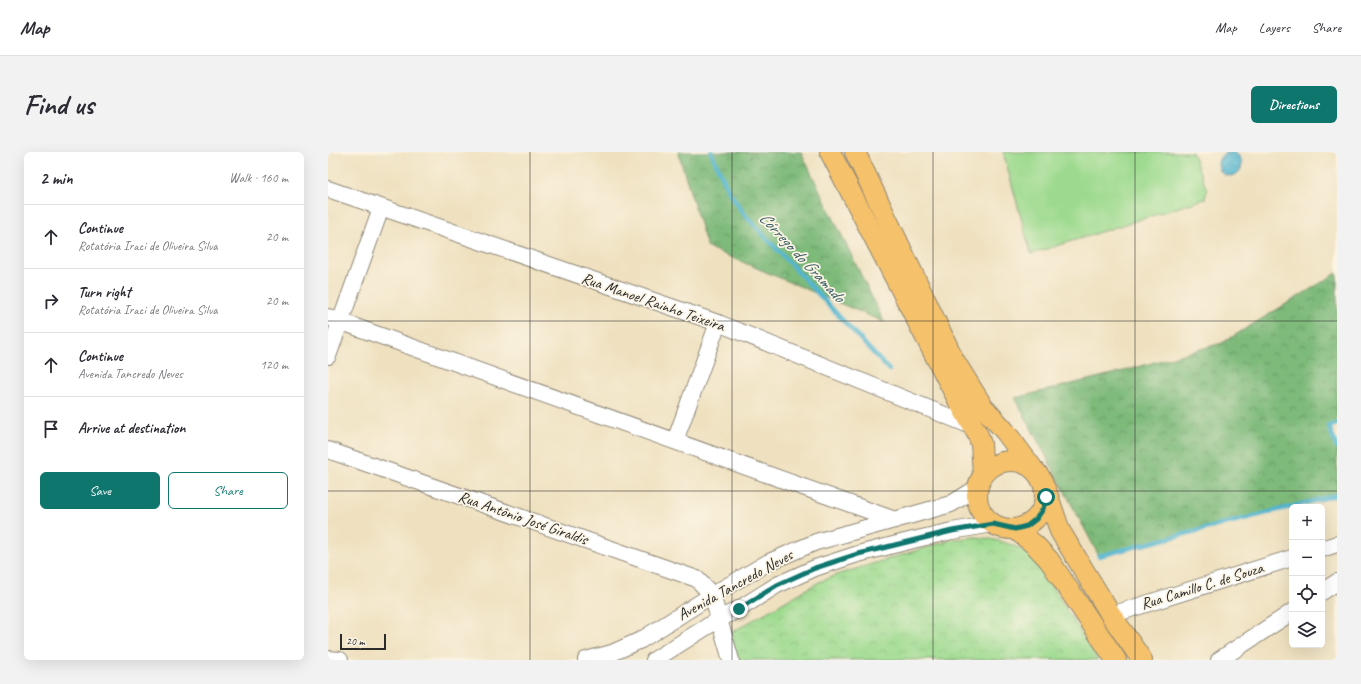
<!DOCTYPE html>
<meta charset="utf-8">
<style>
:root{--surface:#fff;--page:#f2f2f3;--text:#2b2b33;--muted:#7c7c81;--line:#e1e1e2;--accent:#0f766e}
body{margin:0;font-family:Caveat,sans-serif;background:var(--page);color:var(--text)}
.controls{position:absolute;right:12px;bottom:12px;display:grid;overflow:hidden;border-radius:6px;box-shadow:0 4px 16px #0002}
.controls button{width:36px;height:36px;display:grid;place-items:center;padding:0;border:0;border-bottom:1px solid var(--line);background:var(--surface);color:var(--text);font:20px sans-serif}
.scale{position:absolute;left:12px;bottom:10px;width:46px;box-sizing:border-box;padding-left:4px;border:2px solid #2b2b2b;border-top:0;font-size:11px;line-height:14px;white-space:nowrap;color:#2b2b2b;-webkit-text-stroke:3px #fcf5e5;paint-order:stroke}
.stop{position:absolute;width:12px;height:12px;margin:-9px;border:3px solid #0f766e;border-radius:50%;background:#fff}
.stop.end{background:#0f766e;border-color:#fff;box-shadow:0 1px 4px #0008}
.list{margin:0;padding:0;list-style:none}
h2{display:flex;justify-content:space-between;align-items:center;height:52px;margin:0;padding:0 16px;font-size:17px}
h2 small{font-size:13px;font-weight:400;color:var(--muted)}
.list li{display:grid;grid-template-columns:26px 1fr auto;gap:12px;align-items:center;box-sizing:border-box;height:64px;padding:0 16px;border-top:1px solid var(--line)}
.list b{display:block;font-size:15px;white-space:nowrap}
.list p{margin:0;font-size:13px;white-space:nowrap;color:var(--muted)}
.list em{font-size:13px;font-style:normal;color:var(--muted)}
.actions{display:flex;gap:8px;padding:12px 16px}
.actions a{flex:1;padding:9px 0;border:1px solid var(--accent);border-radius:6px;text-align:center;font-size:14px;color:var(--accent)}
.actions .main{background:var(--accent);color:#fff}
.icon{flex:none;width:22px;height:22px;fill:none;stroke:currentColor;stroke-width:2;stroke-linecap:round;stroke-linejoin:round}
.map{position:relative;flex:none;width:1009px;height:508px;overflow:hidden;border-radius:6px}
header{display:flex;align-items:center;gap:24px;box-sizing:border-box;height:56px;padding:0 20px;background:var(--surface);border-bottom:1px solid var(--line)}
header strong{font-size:19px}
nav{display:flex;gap:22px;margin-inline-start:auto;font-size:14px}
.intro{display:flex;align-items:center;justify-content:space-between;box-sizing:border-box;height:96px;padding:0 24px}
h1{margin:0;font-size:28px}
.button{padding:10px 18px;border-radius:6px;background:var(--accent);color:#fff;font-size:14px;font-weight:700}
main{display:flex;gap:24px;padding:0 24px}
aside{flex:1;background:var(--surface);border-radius:6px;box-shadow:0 4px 16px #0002}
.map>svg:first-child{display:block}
.forest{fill:url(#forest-crowns);stroke:#547252}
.park{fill:url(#park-crowns);stroke:#64825d}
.pitch{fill:#9dda8f;stroke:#64825d}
.water{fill:url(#water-waves);stroke:#3e707e}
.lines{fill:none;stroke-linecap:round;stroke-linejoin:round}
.stream{stroke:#52b6d0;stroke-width:4.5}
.minor-casing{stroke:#8d8676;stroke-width:18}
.major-casing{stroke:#8d8676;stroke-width:22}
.minor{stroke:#fff;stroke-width:16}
.major{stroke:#f5c16b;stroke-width:20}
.route{stroke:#0f766e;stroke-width:5}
.grid{fill:none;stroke:#2b2b2b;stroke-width:1;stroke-opacity:0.55}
.labels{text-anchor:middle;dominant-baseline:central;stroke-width:3.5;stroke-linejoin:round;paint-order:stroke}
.street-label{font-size:16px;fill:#2b2b2b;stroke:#fcf5e5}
.water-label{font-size:17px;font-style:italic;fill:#395c65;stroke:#fcf5e5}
</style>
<header>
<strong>Map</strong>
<nav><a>Map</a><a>Layers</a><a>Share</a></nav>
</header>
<div class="intro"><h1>Find us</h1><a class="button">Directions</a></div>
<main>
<aside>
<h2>2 min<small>Walk · 160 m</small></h2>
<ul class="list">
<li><svg class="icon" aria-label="ahead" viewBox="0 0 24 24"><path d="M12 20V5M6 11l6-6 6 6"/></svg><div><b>Continue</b><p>Rotatória Iraci de Oliveira Silva</p></div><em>20 m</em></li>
<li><svg class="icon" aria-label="right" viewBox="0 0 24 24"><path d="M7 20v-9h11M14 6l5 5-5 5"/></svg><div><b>Turn right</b><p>Rotatória Iraci de Oliveira Silva</p></div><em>20 m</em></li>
<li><svg class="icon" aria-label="ahead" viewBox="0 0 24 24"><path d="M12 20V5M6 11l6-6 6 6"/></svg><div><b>Continue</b><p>Avenida Tancredo Neves</p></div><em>120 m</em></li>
<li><svg class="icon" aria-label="arrive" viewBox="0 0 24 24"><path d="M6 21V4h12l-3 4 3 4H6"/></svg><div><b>Arrive at destination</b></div></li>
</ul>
<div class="actions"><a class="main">Save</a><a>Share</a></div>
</aside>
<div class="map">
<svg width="1009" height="508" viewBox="0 0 1009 508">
<defs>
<pattern id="forest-crowns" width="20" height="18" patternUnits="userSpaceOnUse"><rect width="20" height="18" fill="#7eba7a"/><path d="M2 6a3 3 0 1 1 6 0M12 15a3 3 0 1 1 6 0" fill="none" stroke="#679764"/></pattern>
<pattern id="park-crowns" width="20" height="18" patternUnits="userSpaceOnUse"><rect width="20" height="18" fill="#9dda8f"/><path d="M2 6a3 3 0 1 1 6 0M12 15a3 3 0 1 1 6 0" fill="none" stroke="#87bb7c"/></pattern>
<pattern id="water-waves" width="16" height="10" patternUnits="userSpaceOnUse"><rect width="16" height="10" fill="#52b6d0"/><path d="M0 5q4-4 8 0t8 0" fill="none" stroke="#4494a9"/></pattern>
</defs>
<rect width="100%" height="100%" fill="#fcf5e5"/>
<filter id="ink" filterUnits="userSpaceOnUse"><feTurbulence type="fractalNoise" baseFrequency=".025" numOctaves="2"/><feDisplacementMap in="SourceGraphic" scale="8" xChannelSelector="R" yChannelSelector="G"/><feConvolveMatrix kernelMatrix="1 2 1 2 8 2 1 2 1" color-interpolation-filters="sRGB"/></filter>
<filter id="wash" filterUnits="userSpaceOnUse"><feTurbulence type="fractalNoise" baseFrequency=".012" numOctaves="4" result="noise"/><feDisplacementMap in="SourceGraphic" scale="16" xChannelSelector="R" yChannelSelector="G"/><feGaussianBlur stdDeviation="0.9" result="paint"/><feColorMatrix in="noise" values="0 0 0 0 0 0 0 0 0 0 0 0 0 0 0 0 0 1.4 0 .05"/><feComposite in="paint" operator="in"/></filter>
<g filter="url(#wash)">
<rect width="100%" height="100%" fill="#efe1c0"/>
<g class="forest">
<path d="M 350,0 L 473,0 L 556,170 L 379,95 Z"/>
<path d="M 1009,121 L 1009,272 L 1001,274 L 1009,296 L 1009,343 L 771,404 L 687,246 L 792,220 L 894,191 Z"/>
</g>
<path class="park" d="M 648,385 C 672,388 684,391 705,404 L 770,508 L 407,508 L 400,484 L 404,480 L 491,430 L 511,422 L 626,387 Z"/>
<path class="pitch" d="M 675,0 L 864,0 L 879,38 L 877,47 L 703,102 Z"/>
<circle class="water" cx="902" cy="12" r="12"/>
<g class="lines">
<g class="stream">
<path d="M 383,0 L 401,40 L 417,63 L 561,218"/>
<path d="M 1009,272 L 1001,274 L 1009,296"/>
<path d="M 771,404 L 1009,343"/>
</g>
</g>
</g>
<g filter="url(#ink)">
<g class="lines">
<g class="minor-casing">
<g id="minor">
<path d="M 0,37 L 390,171 L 646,275"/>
<path d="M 0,165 L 567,368"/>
<path d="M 0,204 L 53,56"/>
<path d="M 347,289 L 390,171"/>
<path d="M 0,298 L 369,427 L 384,443 L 403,508"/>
<path d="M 994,397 L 1009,392"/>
<path d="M 994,440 L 1009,430"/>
<path d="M 783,463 L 964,406"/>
<path d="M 0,507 L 12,508"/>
<path d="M 258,508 L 284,501 L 313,488 L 384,443 L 441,410 L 488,390 L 623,352 L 649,336"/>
<path d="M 326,508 L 391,467 L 411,457 L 449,433 L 487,416 L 530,402 L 585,388 L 624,379 L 665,372"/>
<path d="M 891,508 L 964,460"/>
</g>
</g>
<g class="major-casing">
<g id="major">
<path d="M 502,0 L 630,248 L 650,283 L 653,292 L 655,322"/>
<path d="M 527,0 L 626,208 L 655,255 L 676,278 L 703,314"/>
<circle cx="683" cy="343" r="34"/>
<path d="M 718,338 L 732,379 L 783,463 L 814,508"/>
<path d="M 687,377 L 707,393 L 721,408 L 788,508"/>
</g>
</g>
<use href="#minor" class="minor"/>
<use href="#major" class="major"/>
</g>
</g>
<g class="lines" filter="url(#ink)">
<path class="route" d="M 411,457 L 449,433 L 487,416 L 530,402 L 624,379 L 665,372 L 687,377 L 699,374 L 708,367 L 715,357 L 718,345"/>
</g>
<path class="grid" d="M 202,0 L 202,508M 404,0 L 404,508M 605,0 L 605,508M 807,0 L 807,508M 0,169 L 1009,169M 0,339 L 1009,339"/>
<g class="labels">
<g class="street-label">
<text transform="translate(325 150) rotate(19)">Rua Manoel Rainho Teixeira</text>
<text transform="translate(195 366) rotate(19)">Rua Antônio José Giraldis</text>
<text transform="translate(407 433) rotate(-29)">Avenida Tancredo Neves</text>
<text transform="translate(874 434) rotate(-17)">Rua Camillo C. de Souza</text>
</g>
<g class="water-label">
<text transform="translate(474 105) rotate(47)">Córrego do Gramado</text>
</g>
</g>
</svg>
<div class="controls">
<button>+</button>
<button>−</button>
<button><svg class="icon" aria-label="locate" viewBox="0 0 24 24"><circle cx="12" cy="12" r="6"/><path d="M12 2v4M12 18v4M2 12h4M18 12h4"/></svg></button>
<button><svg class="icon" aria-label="layers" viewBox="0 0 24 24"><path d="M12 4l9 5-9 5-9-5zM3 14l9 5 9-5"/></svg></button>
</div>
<div class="scale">20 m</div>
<div class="stop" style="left:718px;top:345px"></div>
<div class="stop end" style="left:411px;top:457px"></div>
</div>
</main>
